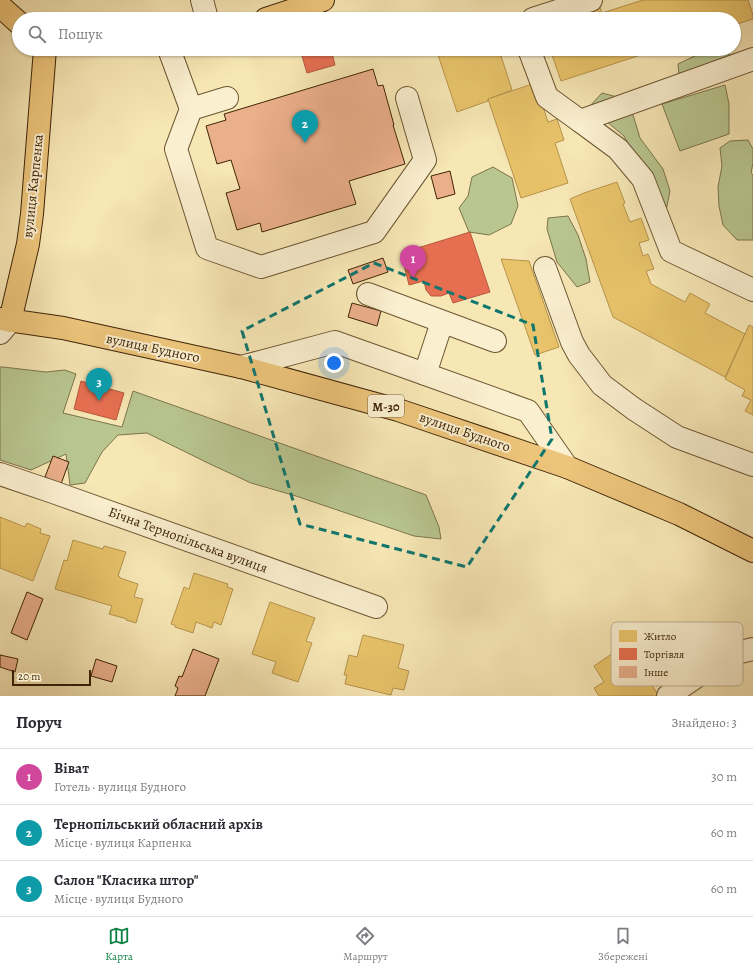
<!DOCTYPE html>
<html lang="uk">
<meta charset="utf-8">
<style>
:root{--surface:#fff;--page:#f7f7f7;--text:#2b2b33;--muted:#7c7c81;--line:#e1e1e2;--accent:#0b8043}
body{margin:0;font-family:Alegreya,serif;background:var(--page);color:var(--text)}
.scale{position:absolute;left:12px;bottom:10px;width:79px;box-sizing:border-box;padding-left:4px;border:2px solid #3f2407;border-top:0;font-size:11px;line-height:14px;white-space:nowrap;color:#3f2407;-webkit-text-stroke:3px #faefcf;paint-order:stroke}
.you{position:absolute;left:334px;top:363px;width:14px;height:14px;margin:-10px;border:3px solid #fff;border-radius:50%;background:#1a73e8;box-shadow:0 0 0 6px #1a73e833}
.badge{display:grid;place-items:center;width:26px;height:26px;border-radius:50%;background:var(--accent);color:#fff;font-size:13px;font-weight:700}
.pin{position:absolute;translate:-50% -33px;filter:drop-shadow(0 1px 2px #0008)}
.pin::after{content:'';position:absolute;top:21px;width:14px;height:12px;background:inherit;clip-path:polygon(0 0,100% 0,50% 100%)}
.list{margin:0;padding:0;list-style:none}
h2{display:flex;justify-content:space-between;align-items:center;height:52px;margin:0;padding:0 16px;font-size:17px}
h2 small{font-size:13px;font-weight:400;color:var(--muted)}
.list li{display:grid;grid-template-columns:26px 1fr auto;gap:12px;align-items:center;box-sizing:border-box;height:56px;padding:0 16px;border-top:1px solid var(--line)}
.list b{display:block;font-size:15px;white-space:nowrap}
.list p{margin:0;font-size:13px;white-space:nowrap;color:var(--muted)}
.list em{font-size:13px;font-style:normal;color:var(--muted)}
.icon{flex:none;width:22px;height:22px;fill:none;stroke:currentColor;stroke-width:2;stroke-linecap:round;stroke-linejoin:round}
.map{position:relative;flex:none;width:753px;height:696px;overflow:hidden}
.search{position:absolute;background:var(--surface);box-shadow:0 1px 3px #0004;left:12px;right:12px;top:12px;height:44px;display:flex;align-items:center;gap:10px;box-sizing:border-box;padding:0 14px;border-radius:22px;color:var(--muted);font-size:15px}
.sheet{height:220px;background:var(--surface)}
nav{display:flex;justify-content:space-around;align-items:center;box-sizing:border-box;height:56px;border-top:1px solid var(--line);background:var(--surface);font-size:11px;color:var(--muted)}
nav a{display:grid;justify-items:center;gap:2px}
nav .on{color:var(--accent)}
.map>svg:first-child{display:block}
.green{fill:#b9c690;stroke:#7c754c}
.homes{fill:#e9c46a;stroke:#b6944c}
.shops{fill:#e76f51;stroke:#b5583b}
.building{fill:#eaaf8b;stroke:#3f2407}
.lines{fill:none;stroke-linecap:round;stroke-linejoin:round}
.minor-casing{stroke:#6d5532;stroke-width:24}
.major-casing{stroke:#3f2407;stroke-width:24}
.highway-casing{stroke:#3f2407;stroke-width:24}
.minor{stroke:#faefcf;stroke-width:22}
.major{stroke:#ecc47a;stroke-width:22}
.highway{stroke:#ecc47a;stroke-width:22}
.marked{fill:none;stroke:#0f766e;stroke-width:3;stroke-dasharray:8 5;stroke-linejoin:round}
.labels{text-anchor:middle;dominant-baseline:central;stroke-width:4;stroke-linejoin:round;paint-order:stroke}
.shield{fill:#faefcf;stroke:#776143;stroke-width:1}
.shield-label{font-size:13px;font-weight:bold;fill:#3f2407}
.street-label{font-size:14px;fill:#3f2407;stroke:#faefcf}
.key{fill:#faefcf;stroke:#c2b293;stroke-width:1}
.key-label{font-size:11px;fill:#3f2407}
</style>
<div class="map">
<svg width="753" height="696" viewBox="0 0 753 696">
<rect width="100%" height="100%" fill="#f7e7b5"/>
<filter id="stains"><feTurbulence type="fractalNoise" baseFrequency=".005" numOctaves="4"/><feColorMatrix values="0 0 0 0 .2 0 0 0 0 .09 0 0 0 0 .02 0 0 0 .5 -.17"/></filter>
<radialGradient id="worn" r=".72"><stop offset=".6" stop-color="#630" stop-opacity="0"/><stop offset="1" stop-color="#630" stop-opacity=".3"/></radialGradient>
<g class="green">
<path d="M 713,49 L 726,49 L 733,61 L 679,75 L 678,64 L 701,53 Z"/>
<path d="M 725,85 L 729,104 L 729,134 L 680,151 L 662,104 Z"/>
<path d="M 602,93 L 621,98 L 633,115 L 640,138 L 663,169 L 670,191 L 665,216 L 624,136 L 589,107 Z"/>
<path d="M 748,140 L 753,149 L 753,163 L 751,173 L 753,175 L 753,240 L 737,240 L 723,225 L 719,206 L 718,187 L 722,166 L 720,148 L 730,141 Z"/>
<path d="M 493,167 L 512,178 L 518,206 L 511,224 L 489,235 L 469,232 L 459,208 L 468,196 L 472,177 Z"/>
<path d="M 568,216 L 578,235 L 586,259 L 590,282 L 577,287 L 557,262 L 547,229 L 548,218 Z"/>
<path d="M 0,367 L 3,367 L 46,372 L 65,370 L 76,374 L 63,413 L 122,427 L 133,391 L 426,495 L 439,527 L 441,539 L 414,536 L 296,496 L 251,483 L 210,464 L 147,433 L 118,435 L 102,452 L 85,483 L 70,485 L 66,454 L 31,470 L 0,460 Z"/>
</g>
<g class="homes">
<path d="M 643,0 L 748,0 L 753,15 L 753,19 L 734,25 L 734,19 L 581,19 L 582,19 L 580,11 L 599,5 L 602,13 Z"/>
<path d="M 436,49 L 513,49 L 514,52 L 501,56 L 512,90 L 488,99 L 488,101 L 457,112 Z"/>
<path d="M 550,49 L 659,49 L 561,81 Z"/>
<path d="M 535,83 L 548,122 L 557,119 L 564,140 L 555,143 L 568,183 L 521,198 L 488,99 Z"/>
<path d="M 617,182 L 625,203 L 623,204 L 630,222 L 641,218 L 649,240 L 639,243 L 643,256 L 648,254 L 654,269 L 646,271 L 651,284 L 685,302 L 690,293 L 710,304 L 705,313 L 745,334 L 725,377 L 613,317 L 570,199 L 584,193 Z"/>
<path d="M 501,259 L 529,261 L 559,347 L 535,355 Z"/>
<path d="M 749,325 L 753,327 L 753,415 L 745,411 L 751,400 L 742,396 L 745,390 L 725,379 Z"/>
<path d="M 0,517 L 25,527 L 27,523 L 41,529 L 40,533 L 50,536 L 33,581 L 0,568 Z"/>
<path d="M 73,540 L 103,549 L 104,546 L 126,552 L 118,576 L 120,577 L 120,578 L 138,584 L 134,597 L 143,599 L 136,623 L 126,620 L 127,619 L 109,614 L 112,606 L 55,589 L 64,560 L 67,561 Z"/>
<path d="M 194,573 L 228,584 L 227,587 L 233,589 L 221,625 L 214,622 L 212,628 L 196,622 L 193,633 L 175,627 L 175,625 L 171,624 L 184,587 L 189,589 Z"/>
<path d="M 270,602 L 315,618 L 306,641 L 312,643 L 298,682 L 272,673 L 276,662 L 252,654 Z"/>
<path d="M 363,635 L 404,645 L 398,668 L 409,671 L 404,690 L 393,688 L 391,695 L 345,684 L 347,675 L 344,675 L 349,655 L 357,657 Z"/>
<path d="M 625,645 L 659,696 L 599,696 L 594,688 L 604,682 L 594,666 Z"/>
</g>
<g class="shops">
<path d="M 329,49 L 331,49 L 335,65 L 307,73 L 302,56 Z"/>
<path d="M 470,232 L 490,292 L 453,303 L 449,293 L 441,296 L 431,296 L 426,290 L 424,281 L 409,285 L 401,253 Z"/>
<path d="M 81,381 L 124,393 L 116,420 L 74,409 Z"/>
</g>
<g class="building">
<path d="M 373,69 L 378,86 L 383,85 L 394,125 L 393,125 L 405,164 L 349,181 L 356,204 L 262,232 L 260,223 L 237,230 L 226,193 L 240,189 L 231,160 L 217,164 L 206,126 L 226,120 L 224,114 Z"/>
<path d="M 450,171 L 455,194 L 437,199 L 431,176 Z"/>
<path d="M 383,258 L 388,272 L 353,284 L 348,270 Z"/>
<path d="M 352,303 L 381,311 L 377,326 L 348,317 Z"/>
<path d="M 53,456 L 69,462 L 61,484 L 45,477 Z"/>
<path d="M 27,592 L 43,599 L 27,640 L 11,633 Z"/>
<path d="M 193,649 L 219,659 L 205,696 L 175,696 L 178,688 L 175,686 L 179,676 L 182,677 Z"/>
<path d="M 0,655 L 18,659 L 15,672 L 0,667 Z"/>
<path d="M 96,659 L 117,666 L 112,682 L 91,676 Z"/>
</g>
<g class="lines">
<g class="minor-casing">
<g id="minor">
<path d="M 202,0 L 207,19"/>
<path d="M 533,19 L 591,0"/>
<path d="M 169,49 L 191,109"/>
<path d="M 529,49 L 547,97 L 580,121"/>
<path d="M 753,59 L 580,121 L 618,149 L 643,179 L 671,251 L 753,290"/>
<path d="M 227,98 L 191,109 L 176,149 L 207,248 L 261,267 L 374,232 L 425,160 L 407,98"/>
<path d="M 545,268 L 572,342 L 579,355 L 602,385 L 634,409 L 677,437 L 753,465"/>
<path d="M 368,294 L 495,341"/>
<path d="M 442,322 L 425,374 L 528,411 L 567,467"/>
<path d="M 0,333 L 10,321"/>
<path d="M 241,367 L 335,342 L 425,374"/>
<path d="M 0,474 L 53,492 L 376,607"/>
<path d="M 668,696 L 728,655 L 753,649"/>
</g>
</g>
<g class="major-casing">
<g id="major">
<path d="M 0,6 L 19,23"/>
<path d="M 266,19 L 323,0"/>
<path d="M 10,321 L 28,244 L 32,214 L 45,49"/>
</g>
</g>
<g class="highway-casing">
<path id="highway" d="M 0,319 L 63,328 L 241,367 L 398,410 L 567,467 L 679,514 L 753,551"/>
</g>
<use href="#minor" class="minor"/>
<use href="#major" class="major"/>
<use href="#highway" class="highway"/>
</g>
<path class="marked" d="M 374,263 L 533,325 L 552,439 L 467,567 L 300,524 L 242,331 Z"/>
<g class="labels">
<rect class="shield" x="368" y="395" width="36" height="22" rx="3"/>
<g class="shield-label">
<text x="386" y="406">М-30</text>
</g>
<g class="street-label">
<text transform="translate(33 186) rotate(-84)">вулиця Карпенка</text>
<text transform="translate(153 348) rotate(12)">вулиця Будного</text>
<text transform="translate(465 432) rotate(19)">вулиця Будного</text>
<text transform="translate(188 540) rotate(20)">Бічна Тернопільська вулиця</text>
</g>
</g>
<rect x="611" y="622" width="132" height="64" rx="6" class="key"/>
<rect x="619" y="630" width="18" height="12" fill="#e9c46a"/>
<rect x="619" y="648" width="18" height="12" fill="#e76f51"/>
<rect x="619" y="666" width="18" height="12" fill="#eaaf8b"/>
<g class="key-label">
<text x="644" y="640">Житло</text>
<text x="644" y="658">Торгівля</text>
<text x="644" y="676">Інше</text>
</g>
<rect width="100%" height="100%" filter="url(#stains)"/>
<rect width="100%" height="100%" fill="url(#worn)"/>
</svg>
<div class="scale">20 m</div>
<div class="you"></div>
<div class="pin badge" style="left:413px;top:278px;background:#d1479c">1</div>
<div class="pin badge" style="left:305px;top:143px;background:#0f9aa8">2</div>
<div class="pin badge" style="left:99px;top:401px;background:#0f9aa8">3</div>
<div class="search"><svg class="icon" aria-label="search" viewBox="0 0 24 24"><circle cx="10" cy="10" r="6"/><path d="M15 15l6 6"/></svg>Пошук</div>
</div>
<section class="sheet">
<h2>Поруч<small>Знайдено: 3</small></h2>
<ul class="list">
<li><span class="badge" style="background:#d1479c">1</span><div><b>Віват</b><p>Готель · вулиця Будного</p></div><em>30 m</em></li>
<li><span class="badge" style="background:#0f9aa8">2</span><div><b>Тернопільський обласний архів</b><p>Місце · вулиця Карпенка</p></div><em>60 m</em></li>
<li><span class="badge" style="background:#0f9aa8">3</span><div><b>Салон &quot;Класика штор&quot;</b><p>Місце · вулиця Будного</p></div><em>60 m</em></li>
</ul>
</section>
<nav>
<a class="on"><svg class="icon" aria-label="map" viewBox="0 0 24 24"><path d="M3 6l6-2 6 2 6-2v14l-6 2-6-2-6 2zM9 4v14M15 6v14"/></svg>Карта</a>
<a><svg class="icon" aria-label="directions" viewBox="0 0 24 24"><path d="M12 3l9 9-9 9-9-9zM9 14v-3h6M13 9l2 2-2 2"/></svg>Маршрут</a>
<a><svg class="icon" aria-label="saved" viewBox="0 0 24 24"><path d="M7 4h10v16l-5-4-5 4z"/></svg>Збережені</a>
</nav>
